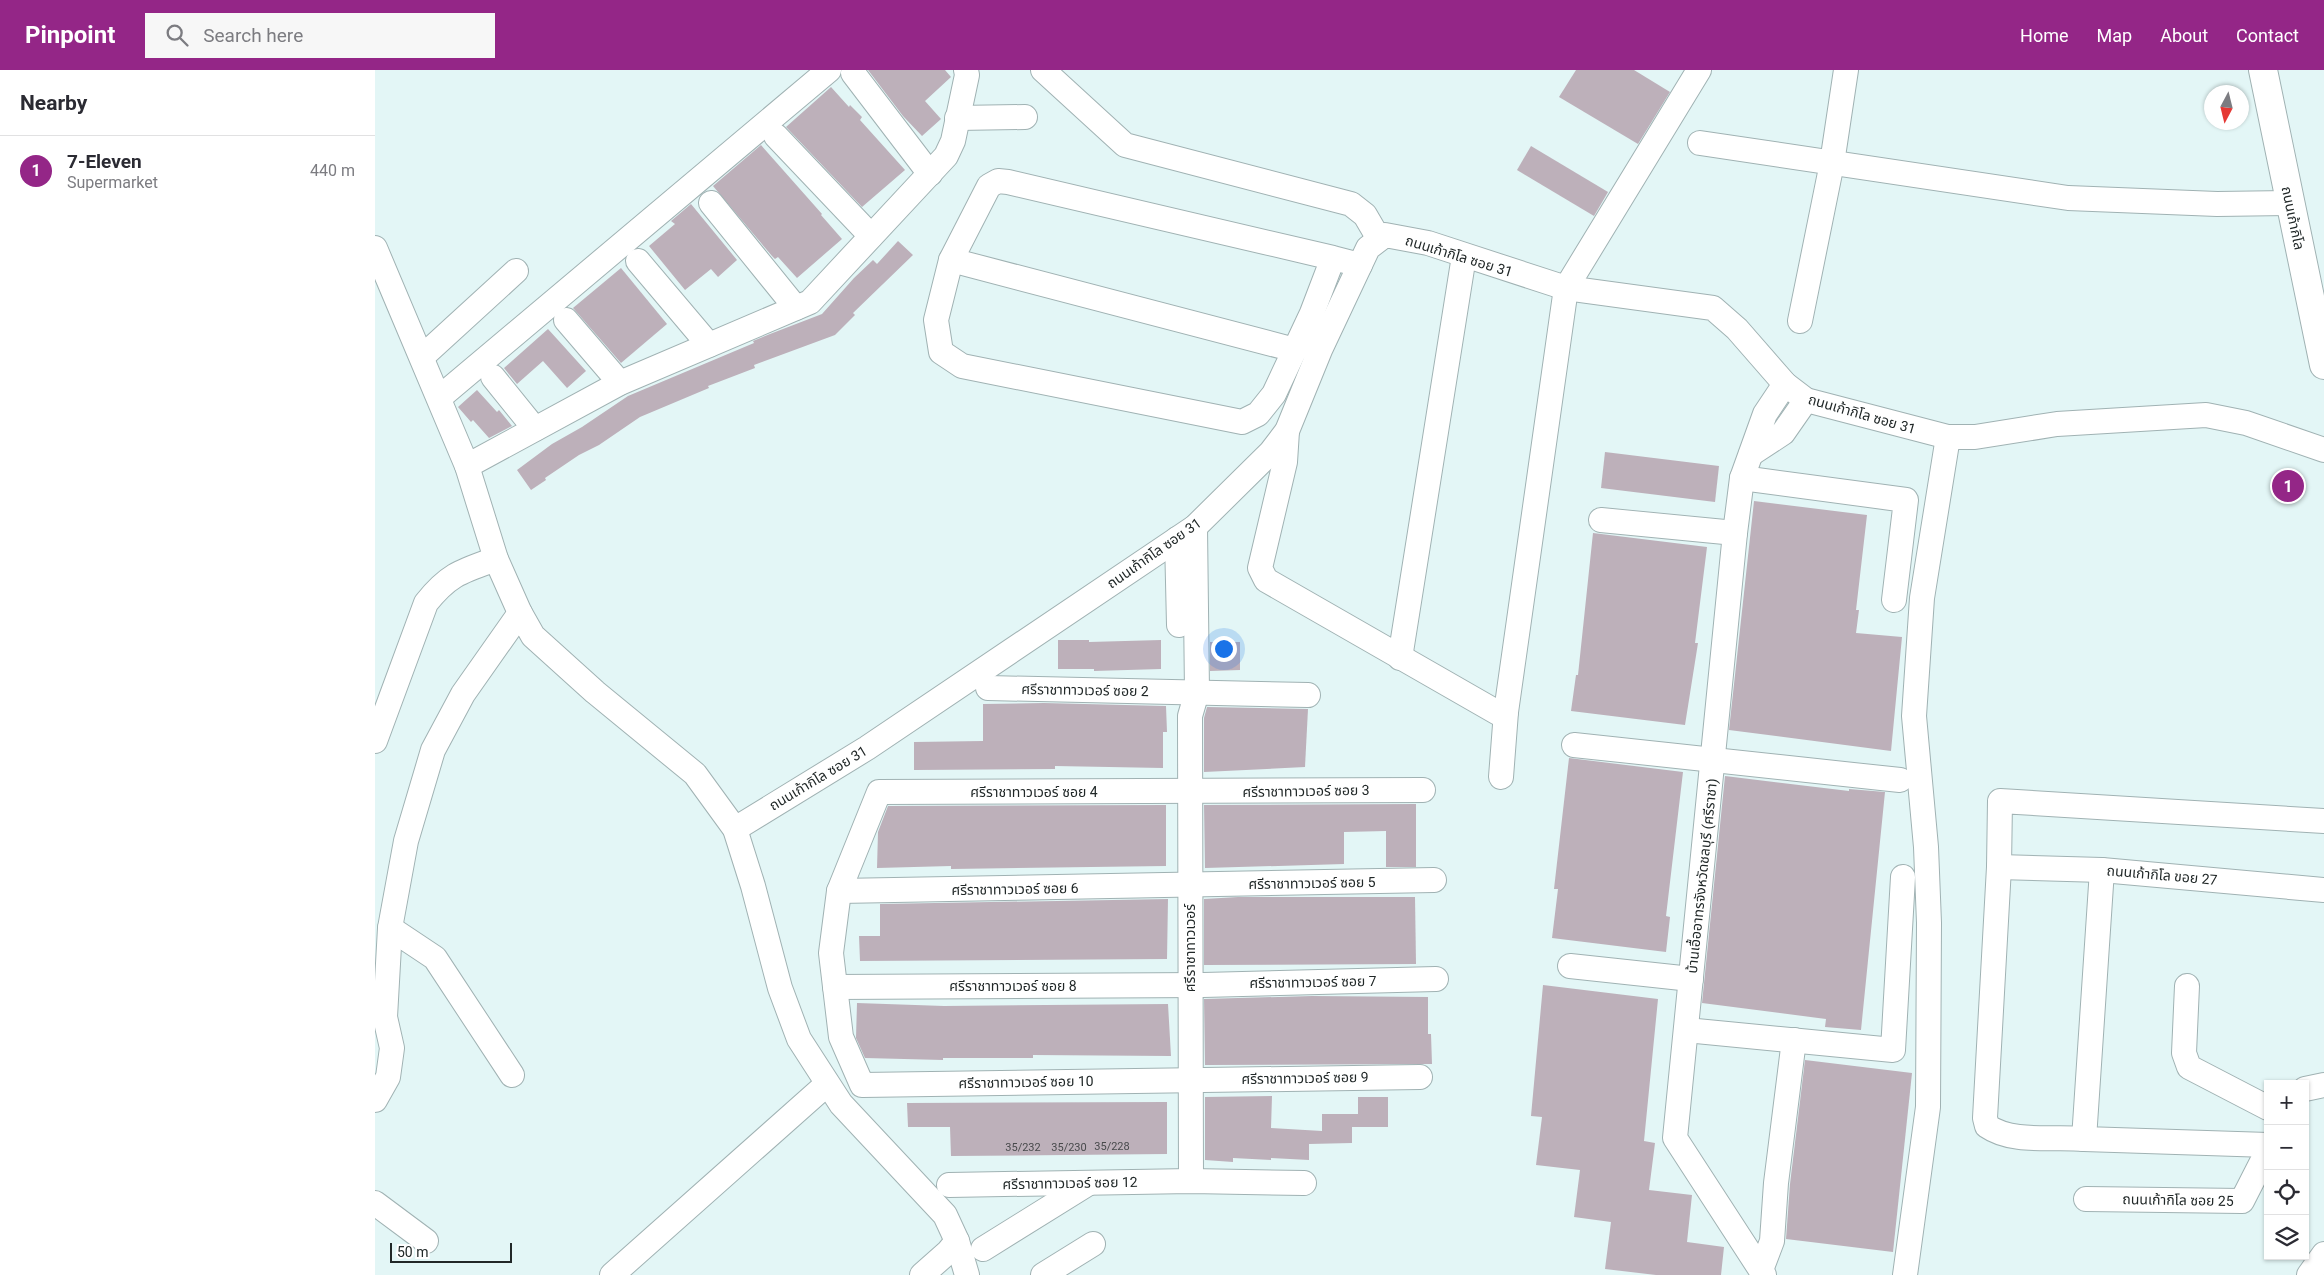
<!DOCTYPE html>
<meta charset="utf-8">
<style>
:root{--surface:#fff;--page:#f7f7f7;--text:#2b2b33;--muted:#7c7c81;--line:#e1e1e2;--accent:#942687}
body{margin:0;font-family:Roboto,"Noto Sans Thai",sans-serif;background:var(--page);color:var(--text)}
.controls{position:absolute;right:15px;bottom:15px;display:grid;overflow:hidden;border-radius:0px;box-shadow:0 1px 4px #0004}
.controls button{width:45px;height:45px;display:grid;place-items:center;padding:0;border:0;border-bottom:1px solid var(--line);background:var(--surface);color:var(--text);font:25px sans-serif}
.compass{position:absolute;left:1829px;top:15px;width:45px;height:45px;border-radius:50%;background:var(--surface);box-shadow:0 1px 4px #0004;rotate:187deg}
.scale{position:absolute;left:15px;bottom:12px;width:122px;box-sizing:border-box;padding-left:5px;border:2px solid #212828;border-top:0;font-size:14px;line-height:18px;white-space:nowrap;color:#212828;-webkit-text-stroke:4px #fff;paint-order:stroke}
.you{position:absolute;left:848px;top:578px;width:18px;height:18px;margin:-12px;border:4px solid #fff;border-radius:50%;background:#1a73e8;box-shadow:0 0 0 8px #1a73e833}
.badge{display:grid;place-items:center;width:32px;height:32px;border-radius:50%;background:var(--accent);color:#fff;font-size:16px;font-weight:700}
.pin{position:absolute;translate:-50% -50%;border:2px solid #fff;box-shadow:0 1px 5px #0006}
.list{margin:0;padding:0;list-style:none}
h2{display:flex;justify-content:space-between;align-items:center;height:65px;margin:0;padding:0 20px;font-size:21px}
h2 small{font-size:16px;font-weight:400;color:var(--muted)}
.list li{display:grid;grid-template-columns:32px 1fr auto;gap:15px;align-items:center;box-sizing:border-box;height:70px;padding:0 20px;border-top:1px solid var(--line)}
.list b{display:block;font-size:19px;white-space:nowrap}
.list p{margin:0;font-size:16px;white-space:nowrap;color:var(--muted)}
.list em{font-size:16px;font-style:normal;color:var(--muted)}
.icon{flex:none;width:28px;height:28px;fill:none;stroke:currentColor;stroke-width:2;stroke-linecap:round;stroke-linejoin:round}
.map{position:relative;flex:none;width:1949px;height:1205px;overflow:hidden}
header{display:flex;align-items:center;gap:30px;box-sizing:border-box;height:70px;padding:0 25px;background:var(--accent);color:#fff}
header strong{font-size:24px}
nav{display:flex;gap:28px;margin-inline-start:auto;font-size:18px}
.search{width:350px;height:45px;background:var(--page);display:flex;align-items:center;gap:12px;box-sizing:border-box;padding:0 18px;border-radius:0px;color:var(--muted);font-size:19px}
main{display:flex}
aside{flex:1;background:var(--surface)}
.map>svg:first-child{display:block}
.building{fill:#bdb0ba}
.lines{fill:none;stroke-linecap:round;stroke-linejoin:round}
.minor-casing{stroke:#a0b2b3;stroke-width:26}
.major-casing{stroke:#a0b2b3;stroke-width:30}
.minor{stroke:#fff;stroke-width:24}
.major{stroke:#fff;stroke-width:28}
.labels{text-anchor:middle;dominant-baseline:central;stroke-width:4;stroke-linejoin:round;paint-order:stroke}
.number-label{font-size:11px;fill:#484a4c}
.street-label{font-size:14px;fill:#212828;stroke:#fff}
</style>
<header>
<strong>Pinpoint</strong>
<div class="search"><svg class="icon" aria-label="search" viewBox="0 0 24 24"><circle cx="10" cy="10" r="6"/><path d="M15 15l6 6"/></svg>Search here</div>
<nav><a>Home</a><a>Map</a><a>About</a><a>Contact</a></nav>
</header>
<main>
<aside>
<h2>Nearby<small></small></h2>
<ul class="list">
<li><span class="badge">1</span><div><b>7-Eleven</b><p>Supermarket</p></div><em>440 m</em></li>
</ul>
</aside>
<div class="map">
<svg width="1949" height="1205" viewBox="0 0 1949 1205">
<rect width="100%" height="100%" fill="#e3f6f6"/>
<g class="building">
<path d="M 493,0 L 570,0 L 576,7 L 550,31 L 566,49 L 547,66 L 528,46 Z"/>
<path d="M 1201,0 L 1259,0 L 1295,22 L 1263,74 L 1184,27 Z"/>
<path d="M 456,17 L 474,37 L 475,35 L 487,47 L 485,50 L 530,100 L 487,137 L 411,57 Z"/>
<path d="M 386,75 L 447,144 L 446,145 L 467,169 L 422,208 L 403,187 L 400,189 L 397,186 L 338,116 Z"/>
<path d="M 1156,76 L 1233,122 L 1219,146 L 1142,100 Z"/>
<path d="M 316,134 L 362,190 L 343,207 L 336,199 L 310,220 L 274,176 L 300,154 L 296,151 Z"/>
<path d="M 523,171 L 538,185 L 478,243 L 480,245 L 460,265 L 379,295 L 380,298 L 333,316 L 334,318 L 265,347 L 224,375 L 204,385 L 170,408 L 171,410 L 156,420 L 142,400 L 177,374 L 207,357 L 253,326 L 379,273 L 378,271 L 395,264 L 447,244 L 479,208 L 498,190 L 502,194 Z"/>
<path d="M 246,198 L 292,254 L 246,293 L 198,238 Z"/>
<path d="M 173,259 L 211,301 L 192,318 L 168,291 L 142,314 L 129,298 Z"/>
<path d="M 102,320 L 122,342 L 124,340 L 137,356 L 114,368 L 98,350 L 96,352 L 83,337 Z"/>
<path d="M 1230,382 L 1344,396 L 1340,432 L 1226,418 Z"/>
<path d="M 1379,431 L 1492,445 L 1481,540 L 1484,540 L 1481,563 L 1527,567 L 1516,681 L 1354,660 Z"/>
<path d="M 1218,463 L 1332,477 L 1320,573 L 1323,573 L 1310,655 L 1196,641 L 1201,605 L 1203,605 Z"/>
<path d="M 683,570 L 714,570 L 714,572 L 786,570 L 786,599 L 719,601 L 719,599 L 683,599 Z"/>
<path d="M 835,572 L 865,572 L 865,600 L 835,601 Z"/>
<path d="M 669,633 L 791,636 L 792,662 L 788,662 L 788,698 L 680,696 L 680,699 L 539,700 L 539,672 L 608,671 L 608,634 Z"/>
<path d="M 832,637 L 933,639 L 930,697 L 829,702 L 829,648 Z"/>
<path d="M 1194,688 L 1308,702 L 1291,846 L 1295,847 L 1291,882 L 1177,868 L 1183,819 L 1179,819 Z"/>
<path d="M 1350,706 L 1474,721 L 1474,719 L 1510,722 L 1486,960 L 1450,957 L 1451,949 L 1327,933 Z"/>
<path d="M 1041,734 L 1041,797 L 1011,797 L 1011,761 L 969,762 L 969,794 L 830,798 L 829,735 Z"/>
<path d="M 791,735 L 791,796 L 576,799 L 576,796 L 502,798 L 503,762 L 513,736 Z"/>
<path d="M 863,827 L 1040,827 L 1041,894 L 829,895 L 829,829 Z"/>
<path d="M 793,829 L 792,889 L 485,891 L 484,866 L 505,866 L 505,834 Z"/>
<path d="M 1168,915 L 1283,929 L 1269,1071 L 1280,1073 L 1274,1120 L 1317,1125 L 1312,1172 L 1349,1177 L 1346,1205 L 1281,1205 L 1230,1199 L 1236,1152 L 1199,1147 L 1205,1100 L 1161,1095 L 1167,1047 L 1156,1046 Z"/>
<path d="M 937,926 L 1053,927 L 1053,964 L 1056,964 L 1057,994 L 830,995 L 829,929 Z"/>
<path d="M 482,933 L 569,936 L 793,934 L 796,986 L 658,985 L 658,988 L 568,988 L 568,990 L 490,988 L 481,968 Z"/>
<path d="M 1430,990 L 1537,1003 L 1518,1182 L 1411,1169 L 1415,1114 Z"/>
<path d="M 897,1026 L 896,1058 L 947,1061 L 947,1044 L 983,1044 L 983,1027 L 1013,1027 L 1013,1057 L 977,1057 L 977,1073 L 934,1074 L 934,1090 L 896,1088 L 896,1090 L 858,1088 L 858,1092 L 830,1090 L 830,1027 Z"/>
<path d="M 792,1032 L 792,1084 L 576,1086 L 575,1057 L 533,1057 L 532,1033 Z"/>
</g>
<g class="lines">
<g class="minor-casing">
<g id="minor">
<path d="M 668,0 L 750,75 L 976,134 L 990,145 L 1004,169"/>
<path d="M 478,3 L 555,104"/>
<path d="M 582,48 L 650,47"/>
<path d="M 401,66 L 496,166"/>
<path d="M 1325,73 L 1693,128 L 1842,134 L 1915,133"/>
<path d="M 336,133 L 421,238"/>
<path d="M 0,178 L 92,396 L 121,489 L 145,543 L 158,566 L 220,622 L 320,704 L 360,759 L 378,816 L 405,918 L 424,969 L 466,1034 L 570,1145 L 582,1171 L 592,1205"/>
<path d="M 958,188 L 937,243 L 899,324 L 883,344 L 867,352 L 587,296 L 566,282 L 561,250 L 576,190 L 614,116 L 623,111 L 633,112 L 958,188 L 985,195"/>
<path d="M 576,190 L 920,280"/>
<path d="M 263,191 L 334,275"/>
<path d="M 191,250 L 245,313"/>
<path d="M 1425,251 L 1457,93 L 1471,0"/>
<path d="M 47,287 L 141,201"/>
<path d="M 118,307 L 160,359"/>
<path d="M 64,328 L 454,0"/>
<path d="M 912,361 L 910,392 L 885,498 L 891,510 L 1123,643 L 1131,642"/>
<path d="M 1376,384 L 1408,363 L 1431,330"/>
<path d="M 92,396 L 245,313 L 435,232 L 571,86 L 578,71 L 592,5 L 591,0"/>
<path d="M 1367,408 L 1531,430 L 1519,530"/>
<path d="M 1226,450 L 1360,463"/>
<path d="M 802,469 L 804,555"/>
<path d="M 1025,588 L 1089,186"/>
<path d="M 613,618 L 933,625"/>
<path d="M 0,671 L 51,533 C 74,504 87,501 121,489"/>
<path d="M 1199,675 L 1525,710"/>
<path d="M 1126,707 L 1131,642 L 1191,218 L 1324,0"/>
<path d="M 360,759 L 492,678 L 820,457 L 896,382 L 912,361 L 945,280 L 993,178 L 1010,165 L 1053,173 L 1191,218 L 1338,238 L 1362,259 L 1410,314 L 1431,330 L 1573,367 L 1600,367 L 1682,354 L 1831,345 L 1871,353 L 1949,380"/>
<path d="M 1624,797 L 1727,800 L 1949,820"/>
<path d="M 1727,800 L 1709,1069 L 1893,1075"/>
<path d="M 464,821 L 1059,810"/>
<path d="M 15,858 L 60,888 L 137,1005"/>
<path d="M 1195,896 L 1316,909"/>
<path d="M 1812,916 L 1809,983 L 1814,997 L 1893,1038"/>
<path d="M 460,917 L 828,915 L 1061,909"/>
<path d="M 1311,960 L 1518,980 L 1528,807"/>
<path d="M 1045,1007 L 487,1015 L 466,967 L 456,883 L 464,821 L 504,722 L 1048,720"/>
<path d="M 1930,1019 L 1949,1015"/>
<path d="M 0,1030 L 13,1007 L 17,978 L 10,947 L 15,858 L 31,771 L 58,680 L 88,624 L 145,543"/>
<path d="M 1709,1069 C 1678,1066 1638,1074 1612,1056 L 1610,1048 L 1624,797 L 1625,731 L 1949,751"/>
<path d="M 816,1111 L 815,646 L 822,622 L 820,457"/>
<path d="M 574,1115 L 816,1111 L 929,1113"/>
<path d="M 1711,1129 L 1867,1131 L 1893,1080"/>
<path d="M 0,1133 L 51,1171"/>
<path d="M 608,1179 L 714,1113"/>
<path d="M 1386,1200 L 1397,1171 L 1401,1113 L 1419,970"/>
<path d="M 237,1205 L 452,1014"/>
<path d="M 547,1205 L 573,1182 L 582,1171"/>
<path d="M 668,1205 L 718,1174"/>
<path d="M 1389,1205 L 1300,1068 L 1360,463 L 1367,408 L 1390,344 L 1410,314"/>
<path d="M 1530,1205 L 1553,1037 L 1554,853 L 1551,777 L 1539,646 L 1547,528 L 1573,367"/>
<path d="M 1934,1205 L 1949,1184"/>
</g>
</g>
<g class="major-casing">
<path id="major" d="M 1888,0 L 1949,295"/>
</g>
<use href="#minor" class="minor"/>
<use href="#major" class="major"/>
</g>
<g class="labels">
<g class="number-label">
<text x="737" y="1076">35/228</text>
<text x="648" y="1077">35/232</text>
<text x="694" y="1077">35/230</text>
</g>
<g class="street-label">
<text transform="translate(1918 148) rotate(78)">ถนนเก้ากิโล</text>
<text transform="translate(1084 186) rotate(17)">ถนนเก้ากิโล ซอย 31</text>
<text transform="translate(1487 344) rotate(16)">ถนนเก้ากิโล ซอย 31</text>
<text transform="translate(779 483) rotate(-35)">ถนนเก้ากิโล ซอย 31</text>
<text transform="translate(710 620) rotate(1)">ศรีราชาทาวเวอร์ ซอย 2</text>
<text transform="translate(443 708) rotate(-31)">ถนนเก้ากิโล ซอย 31</text>
<text transform="translate(931 721) rotate(-1)">ศรีราชาทาวเวอร์ ซอย 3</text>
<text x="659" y="722">ศรีราชาทาวเวอร์ ซอย 4</text>
<text transform="translate(1787 805) rotate(5)">ถนนเก้ากิโล ขอย 27</text>
<text transform="translate(1327 806) rotate(-84)">บ้านเอื้ออาทรจังหวัดชลบุรี (ศรีราชา)</text>
<text transform="translate(937 813) rotate(-1)">ศรีราชาทาวเวอร์ ซอย 5</text>
<text transform="translate(640 819) rotate(-1)">ศรีราชาทาวเวอร์ ซอย 6</text>
<text transform="translate(815 878) rotate(-90)">ศรีราชาทาวเวอร์</text>
<text transform="translate(938 912) rotate(-1)">ศรีราชาทาวเวอร์ ซอย 7</text>
<text x="638" y="916">ศรีราชาทาวเวอร์ ซอย 8</text>
<text transform="translate(930 1008) rotate(-1)">ศรีราชาทาวเวอร์ ซอย 9</text>
<text transform="translate(651 1012) rotate(-1)">ศรีราชาทาวเวอร์ ซอย 10</text>
<text transform="translate(695 1113) rotate(-1)">ศรีราชาทาวเวอร์ ซอย 12</text>
<text transform="translate(1803 1130) rotate(1)">ถนนเก้ากิโล ซอย 25</text>
</g>
</g>
</svg>
<div class="controls">
<button>+</button>
<button>−</button>
<button><svg class="icon" aria-label="locate" viewBox="0 0 24 24"><circle cx="12" cy="12" r="6"/><path d="M12 2v4M12 18v4M2 12h4M18 12h4"/></svg></button>
<button><svg class="icon" aria-label="layers" viewBox="0 0 24 24"><path d="M12 4l9 5-9 5-9-5zM3 14l9 5 9-5"/></svg></button>
</div>
<svg class="compass" viewBox="-18 -18 36 36"><path d="M0-13l5 13h-10z" fill="#e53935"/><path d="M0 13l5-13h-10z" fill="#7c7c81"/></svg>
<div class="scale">50 m</div>
<div class="you"></div>
<div class="pin badge" style="left:1913px;top:416px">1</div>
</div>
</main>
